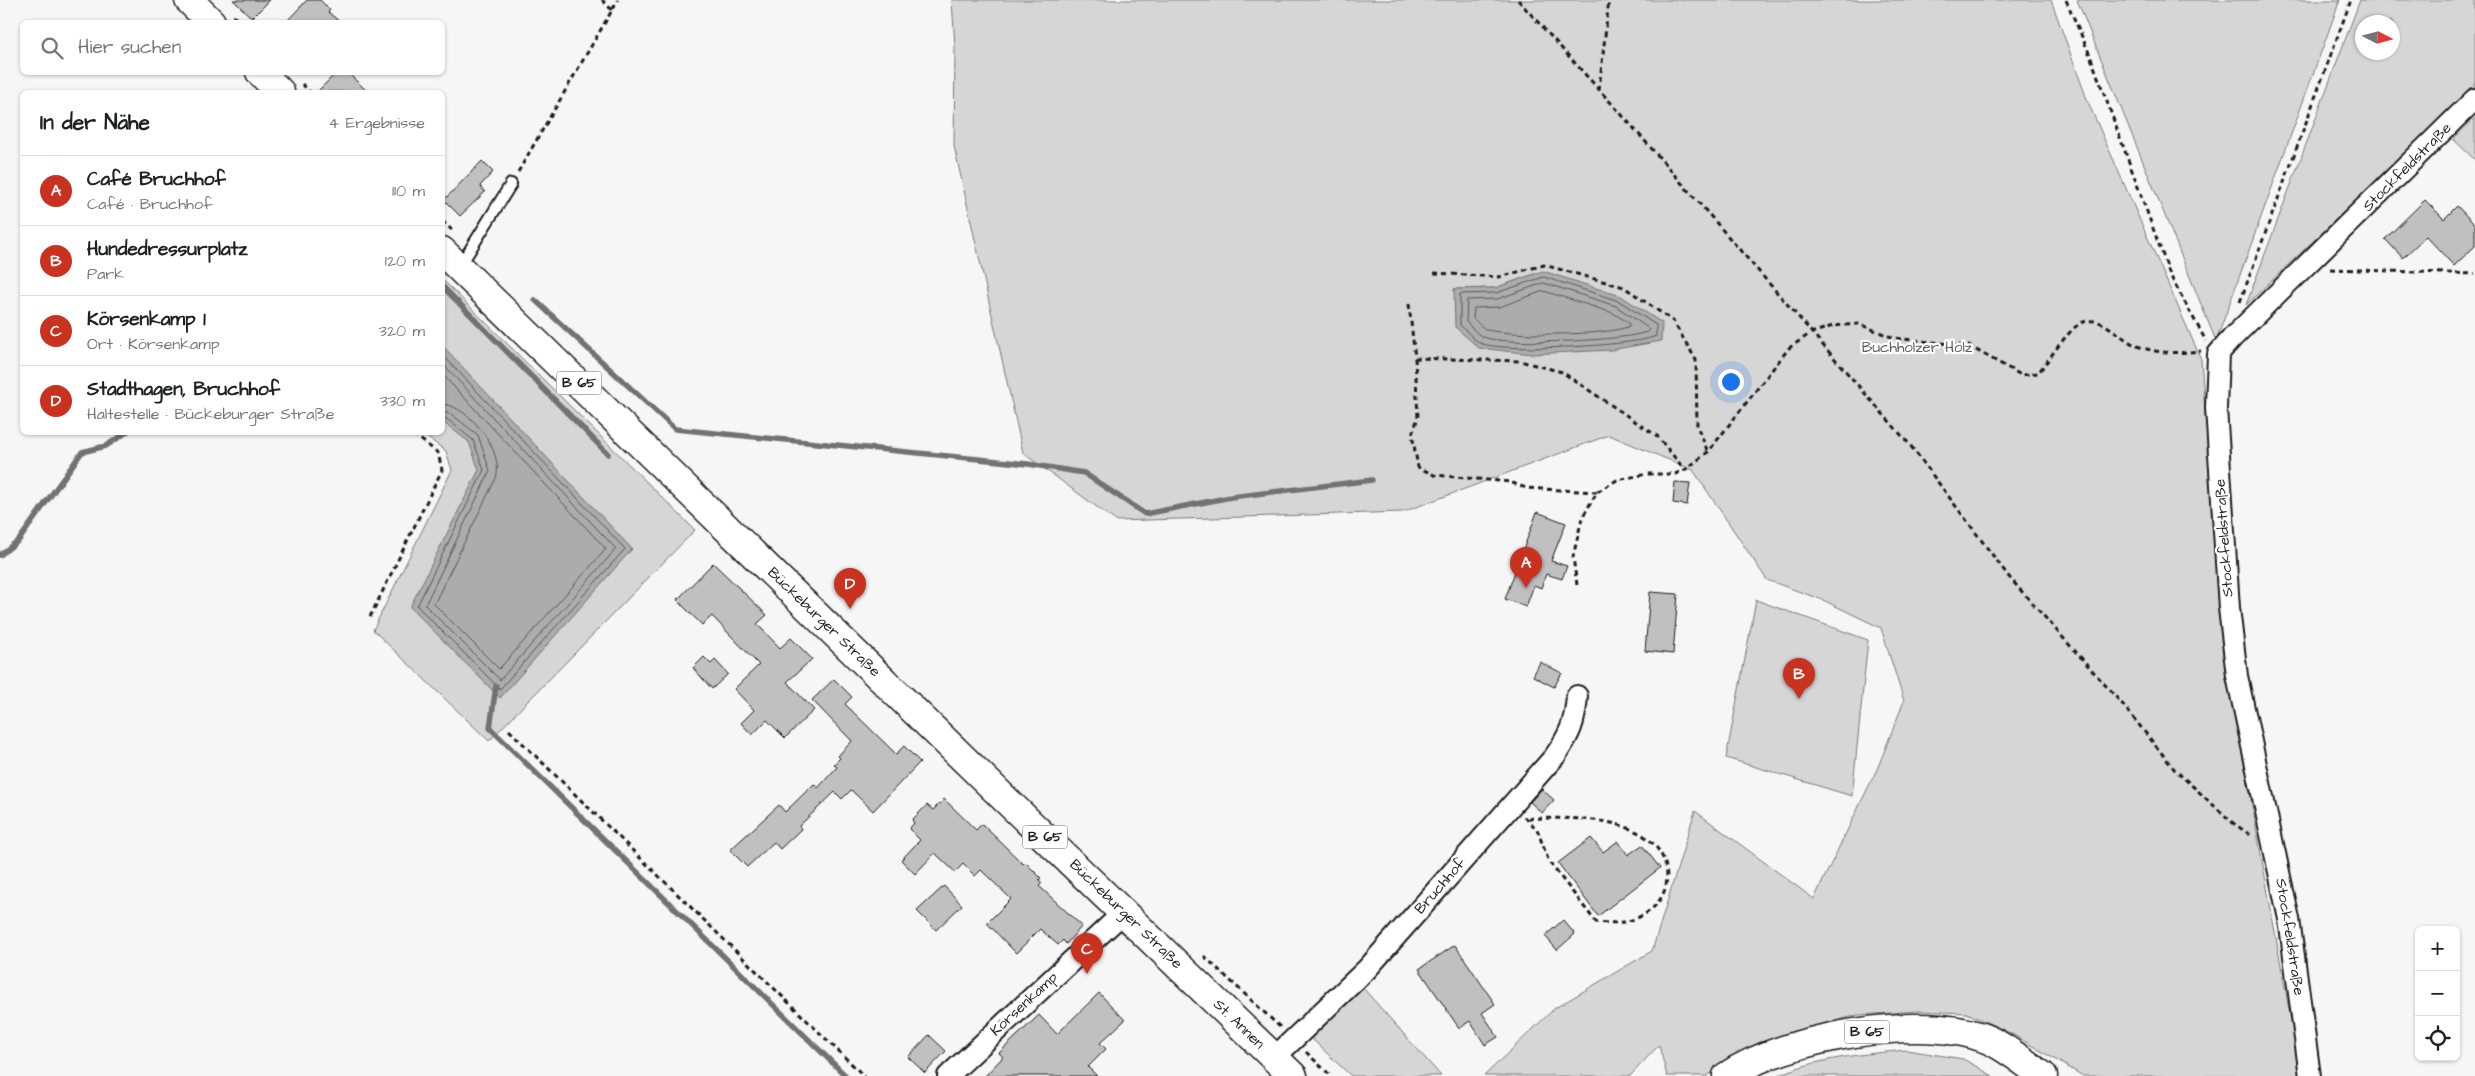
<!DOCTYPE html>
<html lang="de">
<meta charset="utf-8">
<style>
:root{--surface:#fff;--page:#f6f6f6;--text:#202124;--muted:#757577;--line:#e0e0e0;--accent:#c8321e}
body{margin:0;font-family:"Architects Daughter",sans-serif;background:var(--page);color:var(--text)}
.controls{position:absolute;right:15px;bottom:15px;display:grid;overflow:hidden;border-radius:8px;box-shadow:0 1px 4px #0004}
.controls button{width:45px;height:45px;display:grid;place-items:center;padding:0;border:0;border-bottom:1px solid var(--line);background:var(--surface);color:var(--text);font:25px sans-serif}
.compass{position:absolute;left:2355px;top:15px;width:45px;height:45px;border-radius:50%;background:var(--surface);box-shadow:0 1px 4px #0004;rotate:96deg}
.you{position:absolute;left:1730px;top:381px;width:18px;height:18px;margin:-12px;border:4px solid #fff;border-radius:50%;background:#1a73e8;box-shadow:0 0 0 8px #1a73e833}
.badge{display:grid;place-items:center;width:32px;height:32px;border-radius:50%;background:var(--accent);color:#fff;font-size:16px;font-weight:700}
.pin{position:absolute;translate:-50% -41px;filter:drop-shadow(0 1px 2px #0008)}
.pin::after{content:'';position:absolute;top:26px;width:18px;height:15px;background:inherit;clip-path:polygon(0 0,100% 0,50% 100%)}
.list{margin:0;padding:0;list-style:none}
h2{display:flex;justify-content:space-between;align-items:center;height:65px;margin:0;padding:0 20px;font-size:21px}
h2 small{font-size:16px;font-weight:400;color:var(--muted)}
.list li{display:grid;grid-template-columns:32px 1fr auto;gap:15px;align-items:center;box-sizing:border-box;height:70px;padding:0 20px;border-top:1px solid var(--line)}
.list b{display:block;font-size:19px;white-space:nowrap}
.list p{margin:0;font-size:16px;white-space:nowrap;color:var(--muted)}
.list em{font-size:16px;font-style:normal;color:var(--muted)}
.icon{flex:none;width:28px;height:28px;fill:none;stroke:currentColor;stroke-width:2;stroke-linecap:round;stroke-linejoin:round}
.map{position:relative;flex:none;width:2475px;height:1076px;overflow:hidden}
.search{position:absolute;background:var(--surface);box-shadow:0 1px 4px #0004;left:20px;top:20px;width:425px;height:55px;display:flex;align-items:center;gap:12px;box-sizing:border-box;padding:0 18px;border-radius:8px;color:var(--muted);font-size:19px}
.panel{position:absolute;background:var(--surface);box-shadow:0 1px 4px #0004;left:20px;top:90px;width:425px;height:345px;border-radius:8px}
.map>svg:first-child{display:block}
.green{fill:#d6d6d6;stroke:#797979;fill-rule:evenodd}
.water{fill:#acacac;stroke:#727272}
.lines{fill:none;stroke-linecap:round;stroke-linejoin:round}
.shore{stroke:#565656;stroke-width:1}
.stream{stroke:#727272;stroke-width:5.5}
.building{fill:#c0c0c0;stroke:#1c1c1c}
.lane-casing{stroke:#1c1c1c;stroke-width:14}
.street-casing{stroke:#1c1c1c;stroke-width:24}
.primary-casing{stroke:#1c1c1c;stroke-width:31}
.highway-casing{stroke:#1c1c1c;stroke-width:31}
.path{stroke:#1c1c1c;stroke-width:3;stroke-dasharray:5 4;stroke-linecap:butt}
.lane{stroke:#fff;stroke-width:10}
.street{stroke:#fff;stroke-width:20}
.primary{stroke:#fff;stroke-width:28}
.highway{stroke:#fff;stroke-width:28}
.labels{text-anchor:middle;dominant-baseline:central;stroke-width:4.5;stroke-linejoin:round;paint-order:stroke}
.shield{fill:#fff;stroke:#606060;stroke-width:1}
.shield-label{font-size:14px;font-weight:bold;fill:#1c1c1c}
.street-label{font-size:15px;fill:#1c1c1c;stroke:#fff}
.park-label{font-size:15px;fill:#5d5d5d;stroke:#fff}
</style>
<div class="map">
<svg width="2475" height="1076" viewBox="0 0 2475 1076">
<rect width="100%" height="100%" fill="#f6f6f6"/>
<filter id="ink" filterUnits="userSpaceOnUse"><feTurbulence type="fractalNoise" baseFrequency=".02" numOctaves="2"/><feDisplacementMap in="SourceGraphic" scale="10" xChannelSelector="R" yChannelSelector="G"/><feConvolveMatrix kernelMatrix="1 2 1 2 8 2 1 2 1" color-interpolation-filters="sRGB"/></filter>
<g filter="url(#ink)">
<g class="green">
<path d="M 952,0 L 2051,0 L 2088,102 L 2201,359 L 2223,644 L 2301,1076 L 2083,1076 L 2014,1035 L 1967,1013 L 1918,1011 L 1858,1015 L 1794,1031 L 1735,1057 L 1707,1076 L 1667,1076 L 1659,1045 L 1630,1076 L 1484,1076 L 1555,1008 L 1652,951 L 1695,811 L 1814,899 L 1878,767 L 1904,701 L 1881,628 L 1823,600 L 1767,580 L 1693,470 L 1609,435 L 1403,512 L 1116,521 L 1023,453 L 954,146 L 955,47 ZM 1543,271 L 1532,354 L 1454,289 L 1495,288 Z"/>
<path d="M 2077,0 L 2340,0 L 2216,341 Z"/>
<path d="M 2360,0 L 2475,0 L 2475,87 L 2246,305 ZM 2362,22 L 2392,22 L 2392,52 L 2362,52 Z"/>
<path d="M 2475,118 L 2475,160 L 2453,139 Z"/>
<path d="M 443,280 L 695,530 L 489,741 L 373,630 L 452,470 L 446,451 L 421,433 L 442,432 Z"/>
<path d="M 1756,600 L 1868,640 L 1852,796 L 1726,758 Z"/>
<path d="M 1363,988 L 1441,1076 L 1351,1076 L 1311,1038 Z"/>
<path d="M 1907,1050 L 1963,1059 L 1993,1076 L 1776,1076 C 1817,1058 1864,1054 1907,1050 Z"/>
</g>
<g class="water">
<path d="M 1543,271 L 1621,296 L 1662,323 L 1661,341 L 1611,350 L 1532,354 L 1479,348 L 1455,327 L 1454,289 L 1495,288 Z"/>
<path d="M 443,346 L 632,549 L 500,698 L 410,607 L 479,470 L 469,442 L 443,422 Z"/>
</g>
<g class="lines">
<g class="shore">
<path d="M 1544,277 L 1619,301 L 1656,325 L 1656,336 C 1635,346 1501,353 1480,343 C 1473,339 1466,330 1460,325 L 1460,294 L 1496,293 Z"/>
<path d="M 1544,283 L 1616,306 L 1648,328 L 1649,331 C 1630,341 1504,346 1484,337 C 1477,335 1471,326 1466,322 L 1467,300 L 1497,299 Z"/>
<path d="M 1544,291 L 1613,313 L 1629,323 L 1629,326 C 1612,336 1509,336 1488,330 C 1483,329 1477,322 1473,318 L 1474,308 L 1499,307 Z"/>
<path d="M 442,354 L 625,549 L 500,689 L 417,606 L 484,470 L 473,440 L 447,419 L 442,418"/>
<path d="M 442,363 L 616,549 L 500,680 L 425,605 L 490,471 L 478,435 L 451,414 L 442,412"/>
<path d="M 442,374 L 606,549 L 499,669 L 434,604 L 496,478 C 505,452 469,405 442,404"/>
</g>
<g class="stream">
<path d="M 442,286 L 608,454"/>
<path d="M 535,300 L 675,429 L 1028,464 L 1084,473 L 1145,514 L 1231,497 L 1372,480"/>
<path d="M 0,555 L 19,540 L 82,452 L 106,446 L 127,432"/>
<path d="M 496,686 L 490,728 L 846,1076"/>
</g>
</g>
<g class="building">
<path d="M 233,0 L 270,0 L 252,18 Z"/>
<path d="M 307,0 L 320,0 L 330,10 L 328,12 L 340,22 L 286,22 Z"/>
<path d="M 337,72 L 347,72 L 368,92 L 317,92 Z"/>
<path d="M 482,161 L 493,172 L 480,186 L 485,192 L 460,216 L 444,200 Z"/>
<path d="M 2425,200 L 2444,219 L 2457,206 L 2475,225 L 2475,246 L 2454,266 L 2426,236 L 2403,258 L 2385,239 Z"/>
<path d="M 1675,482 L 1690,483 L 1687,505 L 1673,503 Z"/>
<path d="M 1537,512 L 1566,523 L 1551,561 L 1567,566 L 1562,579 L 1546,574 L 1541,588 L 1534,585 L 1526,607 L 1505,599 Z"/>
<path d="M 713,563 L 767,615 L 757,624 L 780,648 L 791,638 L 812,659 L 787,682 L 814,710 L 785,738 L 767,720 L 752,735 L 741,723 L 754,710 L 734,689 L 759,665 L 712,616 L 702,625 L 677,600 Z"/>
<path d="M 1650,592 L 1678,594 L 1673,654 L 1645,651 Z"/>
<path d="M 704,657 L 711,664 L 715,660 L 728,674 L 712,689 L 693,668 Z"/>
<path d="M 1540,662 L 1562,673 L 1554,687 L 1533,676 Z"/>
<path d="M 834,679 L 852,697 L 845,704 L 896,754 L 904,746 L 920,762 L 873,811 L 851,790 L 842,799 L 835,792 L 799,826 L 801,829 L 780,849 L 774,842 L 747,867 L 730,850 L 779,805 L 785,812 L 814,784 L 818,788 L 837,767 L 834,764 L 840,758 L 838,756 L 852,741 L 812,700 Z"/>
<path d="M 1542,789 L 1554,800 L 1542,813 L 1530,802 Z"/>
<path d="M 944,799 L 976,830 L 982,824 L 1023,864 L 1025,862 L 1041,878 L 1039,880 L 1042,883 L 1039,886 L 1082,926 L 1066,944 L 1063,940 L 1058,945 L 1040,929 L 1016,953 L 987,923 L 1011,899 L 981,870 L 975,876 L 963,864 L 955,872 L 935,853 L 915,874 L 901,860 L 920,840 L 909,829 L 914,823 L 912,820 L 927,805 L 933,810 Z"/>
<path d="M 1591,838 L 1603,852 L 1618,841 L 1628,855 L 1642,845 L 1660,868 L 1598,916 L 1558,863 Z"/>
<path d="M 944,886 L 962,905 L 936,930 L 917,911 Z"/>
<path d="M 1563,920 L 1575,934 L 1557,950 L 1545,936 Z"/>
<path d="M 1455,945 L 1495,1004 L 1482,1013 L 1498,1037 L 1485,1045 L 1470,1021 L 1459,1028 L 1419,969 Z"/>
<path d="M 1099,993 L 1125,1020 L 1100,1043 L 1106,1049 L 1088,1067 L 1097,1076 L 985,1076 L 1003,1057 L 999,1053 L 1039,1015 L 1057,1034 Z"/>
<path d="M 929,1035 L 946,1051 L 925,1073 L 908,1057 Z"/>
</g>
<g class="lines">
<g class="lane-casing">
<path id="lane" d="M 460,266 L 511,184"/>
</g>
<g class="street-casing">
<g id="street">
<path d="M 1274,1058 L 1367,969 L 1555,756 C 1570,734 1575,723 1577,696"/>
<path d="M 948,1076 L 1124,912"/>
<path d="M 2310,1076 L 2289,919 L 2237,676 L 2229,608 L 2216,408 L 2218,354 L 2232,338 L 2475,99"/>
</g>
</g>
<g class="primary-casing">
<g id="primary">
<path d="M 189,0 L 211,22"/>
<path d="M 260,72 L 280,92"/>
<path d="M 442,251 L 1007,801 L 1293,1076"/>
</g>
</g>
<g class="highway-casing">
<path id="highway" d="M 1727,1076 C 1785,1037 1924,1012 1989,1040 C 2009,1049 2026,1064 2043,1076"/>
</g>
<g class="path">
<path d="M 602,0 L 613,11"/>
<path d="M 1518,0 L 1631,125 L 1910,445 L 2009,577 L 2124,706 L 2175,770 L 2233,823 L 2252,836"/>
<path d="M 2066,0 L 2090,55 L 2170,275 L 2206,341"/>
<path d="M 233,16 L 240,22"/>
<path d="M 302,84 L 310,92"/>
<path d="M 1599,90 L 1609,0"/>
<path d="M 518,172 L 618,0"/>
<path d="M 442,221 L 452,230"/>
<path d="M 2330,269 L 2475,274"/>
<path d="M 1434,273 L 1499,277 L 1544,265 L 1624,287 L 1673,321 L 1696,360 L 1697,426 L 1708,452"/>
<path d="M 2240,302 L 2351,0"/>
<path d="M 1409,304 L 1415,358 L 1520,361 L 1562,372 L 1657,436 L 1685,470"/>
<path d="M 1415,358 L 1418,418 L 1412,434 L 1418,467 L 1434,475 L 1510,482 L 1526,488 L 1597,492"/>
<path d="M 1577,585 L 1573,557 L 1582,518 L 1597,492 L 1617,480 L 1647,474 L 1675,474 L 1685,470 L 1708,452 L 1789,348 L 1811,333 L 1833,326 L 1859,324 L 1894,338 L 1969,346 L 2021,375 L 2038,373 C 2048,361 2066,333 2078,325 C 2100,309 2121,342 2140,347 C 2161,354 2179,353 2201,351"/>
<path d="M 370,617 L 442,470 L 438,453 L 411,432"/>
<path d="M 509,730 L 864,1076"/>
<path d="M 1524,817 L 1537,829 L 1549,862 L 1596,922 C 1610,923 1623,924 1637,918 C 1677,901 1676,853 1639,833 C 1606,815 1562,819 1526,818"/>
<path d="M 1204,956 L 1280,1027"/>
<path d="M 1306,1052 L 1331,1076"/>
</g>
<use href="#lane" class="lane"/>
<use href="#street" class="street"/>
<use href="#primary" class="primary"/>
<use href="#highway" class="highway"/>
</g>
</g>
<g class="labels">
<g class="shield">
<rect x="556.5" y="371.5" width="45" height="23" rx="4"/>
<rect x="1022.5" y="825.5" width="45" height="23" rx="4"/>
<rect x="1844.5" y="1020.5" width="45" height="23" rx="4"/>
</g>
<g class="shield-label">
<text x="579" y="383">B 65</text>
<text x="1045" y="837">B 65</text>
<text x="1867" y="1032">B 65</text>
</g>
<g class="street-label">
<text transform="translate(2407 167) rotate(-45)">Stockfeldstraße</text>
<text transform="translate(2224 538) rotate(-94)">Stockfeldstraße</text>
<text transform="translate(824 622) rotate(44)">Bückeburger Straße</text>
<text transform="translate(1440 886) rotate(-49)">Bruchhof</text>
<text transform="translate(1126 914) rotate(44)">Bückeburger Straße</text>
<text transform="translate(2290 937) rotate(81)">Stockfeldstraße</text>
<text transform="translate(1024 1004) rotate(-43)">Körsenkamp</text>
<text transform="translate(1239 1024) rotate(44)">St. Annen</text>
</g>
<g class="park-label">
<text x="1917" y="347">Buchholzer Holz</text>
</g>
</g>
</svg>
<div class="controls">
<button>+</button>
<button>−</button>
<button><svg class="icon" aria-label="locate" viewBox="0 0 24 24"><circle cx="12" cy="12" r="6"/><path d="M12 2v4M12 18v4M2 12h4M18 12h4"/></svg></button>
</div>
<svg class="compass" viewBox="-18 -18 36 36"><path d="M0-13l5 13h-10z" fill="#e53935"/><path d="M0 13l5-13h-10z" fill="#757577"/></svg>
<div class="you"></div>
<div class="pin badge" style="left:1526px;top:588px">A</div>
<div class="pin badge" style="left:1799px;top:699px">B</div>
<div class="pin badge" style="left:1087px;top:974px">C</div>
<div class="pin badge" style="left:850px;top:609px">D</div>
<div class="search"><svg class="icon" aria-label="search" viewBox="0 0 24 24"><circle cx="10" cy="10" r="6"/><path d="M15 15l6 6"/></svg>Hier suchen</div>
<section class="panel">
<h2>In der Nähe<small>4 Ergebnisse</small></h2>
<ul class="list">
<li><span class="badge">A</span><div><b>Café Bruchhof</b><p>Café · Bruchhof</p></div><em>110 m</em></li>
<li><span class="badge">B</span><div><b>Hundedressurplatz</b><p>Park</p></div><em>120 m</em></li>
<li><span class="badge">C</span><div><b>Körsenkamp 1</b><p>Ort · Körsenkamp</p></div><em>320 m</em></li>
<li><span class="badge">D</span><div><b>Stadthagen, Bruchhof</b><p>Haltestelle · Bückeburger Straße</p></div><em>330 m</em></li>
</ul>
</section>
</div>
